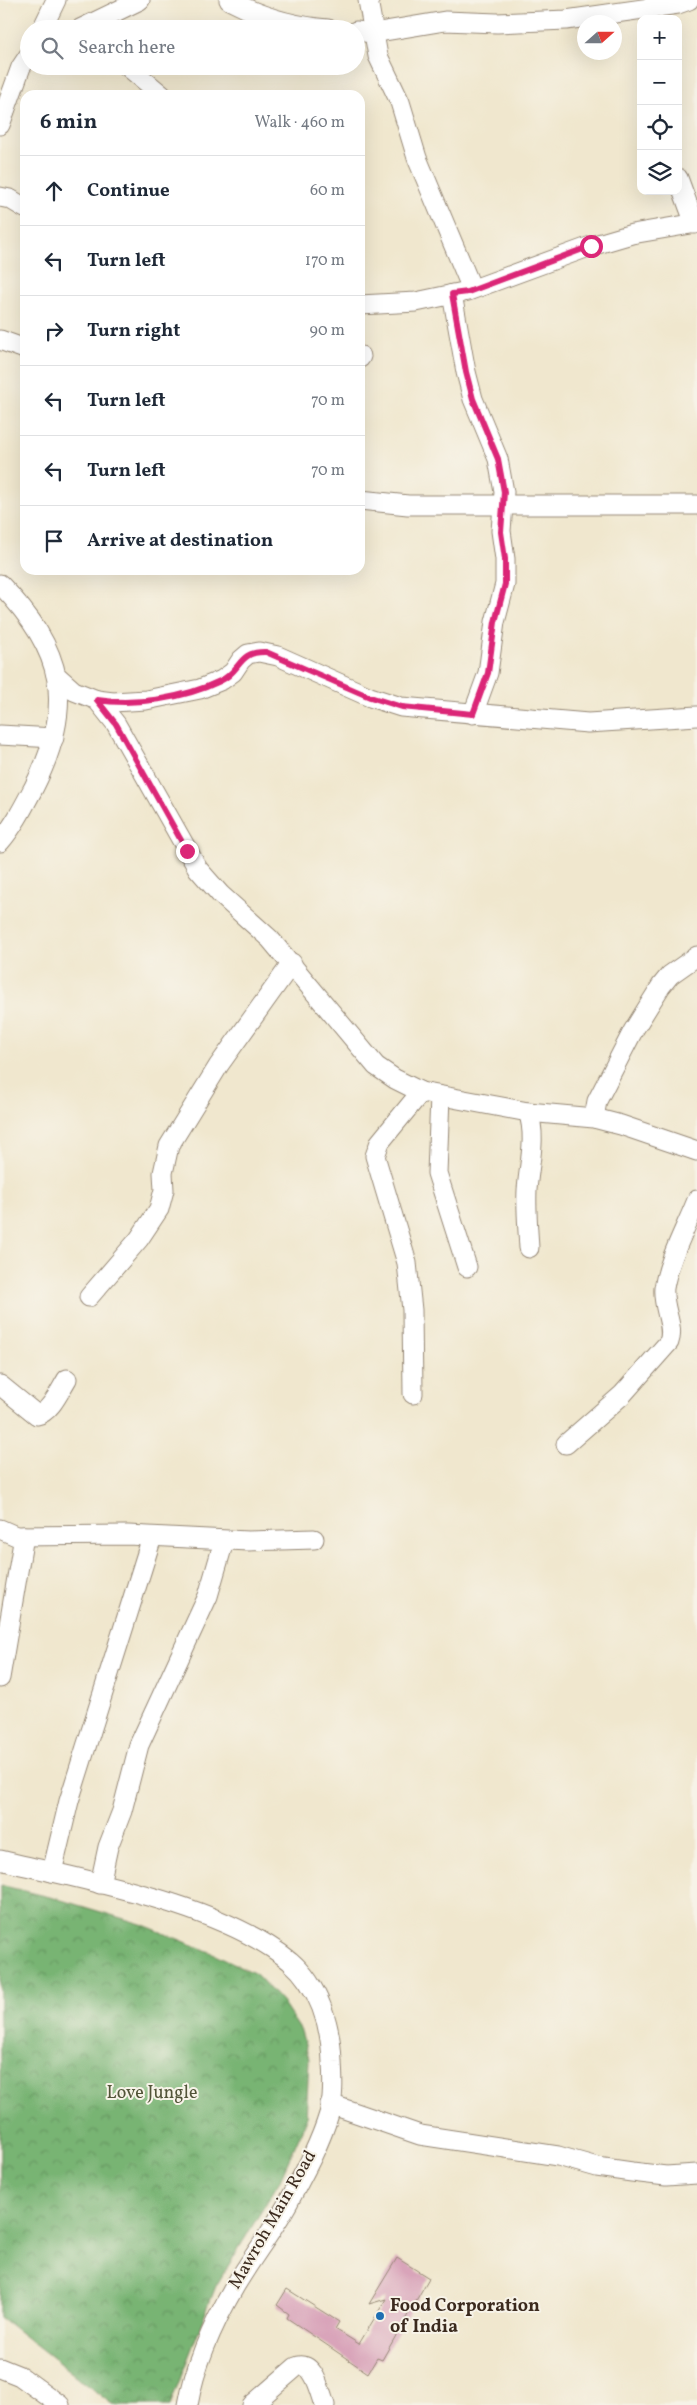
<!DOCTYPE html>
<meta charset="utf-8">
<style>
:root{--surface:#fff;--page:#f2f2f3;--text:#1f2937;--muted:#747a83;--line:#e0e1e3}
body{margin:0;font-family:Vollkorn,serif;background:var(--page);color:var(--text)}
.controls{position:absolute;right:15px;top:15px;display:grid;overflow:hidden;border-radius:10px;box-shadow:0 5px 20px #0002}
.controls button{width:45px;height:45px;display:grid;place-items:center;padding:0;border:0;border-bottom:1px solid var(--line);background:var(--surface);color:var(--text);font:25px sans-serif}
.compass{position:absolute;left:577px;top:15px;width:45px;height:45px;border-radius:50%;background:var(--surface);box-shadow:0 5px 20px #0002;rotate:69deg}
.stop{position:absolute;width:15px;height:15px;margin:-11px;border:4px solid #db2777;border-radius:50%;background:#fff}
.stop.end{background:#db2777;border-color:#fff;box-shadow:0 1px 5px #0008}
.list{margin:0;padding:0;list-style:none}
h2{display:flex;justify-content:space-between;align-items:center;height:65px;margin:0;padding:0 20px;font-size:21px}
h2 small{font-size:16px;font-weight:400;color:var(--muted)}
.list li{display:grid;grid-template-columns:32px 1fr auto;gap:15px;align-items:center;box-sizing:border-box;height:70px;padding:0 20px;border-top:1px solid var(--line)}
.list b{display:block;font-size:19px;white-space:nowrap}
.list em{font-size:16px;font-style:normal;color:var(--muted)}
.icon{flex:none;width:28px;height:28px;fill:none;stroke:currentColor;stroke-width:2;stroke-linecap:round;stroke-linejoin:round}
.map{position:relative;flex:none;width:697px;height:2405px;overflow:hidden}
.search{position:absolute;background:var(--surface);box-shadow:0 5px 20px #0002;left:20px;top:20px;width:345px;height:55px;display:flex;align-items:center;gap:12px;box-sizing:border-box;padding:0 18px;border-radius:28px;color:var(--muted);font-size:19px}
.panel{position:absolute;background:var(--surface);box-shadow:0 5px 20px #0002;left:20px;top:90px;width:345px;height:485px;border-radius:15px}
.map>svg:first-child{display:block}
.forest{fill:url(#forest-crowns);stroke:#5a6f48}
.building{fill:#d9a4ba}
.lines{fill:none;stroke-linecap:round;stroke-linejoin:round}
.minor-casing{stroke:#968876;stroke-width:21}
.minor{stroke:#fff;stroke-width:19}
.route{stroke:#db2777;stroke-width:6}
.poi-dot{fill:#1f6fb2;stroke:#f7f3e8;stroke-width:2}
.labels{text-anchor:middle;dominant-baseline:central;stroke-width:4;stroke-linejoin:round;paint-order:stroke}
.park-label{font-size:18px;fill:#525438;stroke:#f7f3e8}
.street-label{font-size:18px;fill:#3b2a1e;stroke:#f7f3e8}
.poi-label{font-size:18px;font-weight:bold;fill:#3b2a1e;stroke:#f7f3e8;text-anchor:start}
</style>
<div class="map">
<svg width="697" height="2405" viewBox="0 0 697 2405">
<defs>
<pattern id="forest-crowns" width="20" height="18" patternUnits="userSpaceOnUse" patternTransform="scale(1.25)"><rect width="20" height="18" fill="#78b473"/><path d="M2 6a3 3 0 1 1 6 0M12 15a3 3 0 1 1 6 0" fill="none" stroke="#64935e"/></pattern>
</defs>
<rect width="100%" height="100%" fill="#f7f3e8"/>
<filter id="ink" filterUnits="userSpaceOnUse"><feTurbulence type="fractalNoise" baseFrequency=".02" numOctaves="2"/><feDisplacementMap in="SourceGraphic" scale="10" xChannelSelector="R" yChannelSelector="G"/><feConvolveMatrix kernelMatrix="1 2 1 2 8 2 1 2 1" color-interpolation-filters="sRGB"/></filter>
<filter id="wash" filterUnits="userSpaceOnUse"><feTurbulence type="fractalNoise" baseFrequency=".0096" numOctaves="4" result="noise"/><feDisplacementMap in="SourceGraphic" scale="20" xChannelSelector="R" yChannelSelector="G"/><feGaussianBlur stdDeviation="1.12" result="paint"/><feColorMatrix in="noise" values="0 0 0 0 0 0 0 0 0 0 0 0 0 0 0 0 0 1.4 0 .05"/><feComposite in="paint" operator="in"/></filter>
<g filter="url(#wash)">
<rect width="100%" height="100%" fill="#f0e7ce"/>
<path class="forest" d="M 0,1885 L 58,1899 L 141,1924 L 215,1954 L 256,1974 L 282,2002 L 301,2031 L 309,2059 L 306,2121 L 279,2182 L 216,2286 L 170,2405 L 113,2405 L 0,2317 Z"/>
<g id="blocks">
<path class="building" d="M 397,2258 L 429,2278 L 382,2360 L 377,2358 L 368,2373 L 287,2318 L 289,2314 L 277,2305 L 287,2289 L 339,2322 L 335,2329 L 359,2344 L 386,2299 L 369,2304 Z"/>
</g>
</g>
<g filter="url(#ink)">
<use href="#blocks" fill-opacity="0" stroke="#968876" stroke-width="1"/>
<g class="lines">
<g class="minor-casing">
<g id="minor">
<path d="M 229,0 C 259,16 293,26 328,29"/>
<path d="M 368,0 L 378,56 L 400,102 L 417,158 L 472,289"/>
<path d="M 42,29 L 56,0"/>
<path d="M 80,29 L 140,0"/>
<path d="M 356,31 L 373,33 L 445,21 L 497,23 L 566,20 L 678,4 L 689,0"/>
<path d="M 127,66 L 162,95"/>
<path d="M 0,125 L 21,67 L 29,55"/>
<path d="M 678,178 L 695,224"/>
<path d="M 0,197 L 10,199 L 25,208"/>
<path d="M 452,294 L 466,372 L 473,399 L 498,459 L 504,492 L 501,531 L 505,559 L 505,584 L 495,622 L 488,673 L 473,714"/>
<path d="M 360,305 L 416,302 L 468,291 L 591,246 L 632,234 L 697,223"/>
<path d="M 0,340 L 25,349"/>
<path d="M 360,358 L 361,356"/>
<path d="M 360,500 L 408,505 L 697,505"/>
<path d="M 0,584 C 64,650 76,704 34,787 C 24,806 14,826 0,842"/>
<path d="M 56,675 L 74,691 L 97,700 L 116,724 L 198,869 L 220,894 L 270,939 L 376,1066 L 395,1079 L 421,1092 L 528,1112 L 594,1118 L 621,1125 L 697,1151"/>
<path d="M 97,700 L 113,702 L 146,700 L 200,689 L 222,680 L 233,672 L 241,660 L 248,654 L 259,652 L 278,656 L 370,697 L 401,707 L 588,723 L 697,716"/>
<path d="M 0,735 L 54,738"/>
<path d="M 440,1097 L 437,1173 L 467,1267"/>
<path d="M 528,1112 C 537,1136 529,1164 527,1190 C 526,1209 528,1229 529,1248"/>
<path d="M 594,1118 L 597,1101 L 633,1031 L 661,986 L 670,975 L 697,956"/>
<path d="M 89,1297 L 139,1239 L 159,1209 L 164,1190 L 163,1173 L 169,1146 L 219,1065 L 292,963"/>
<path d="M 0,1385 L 37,1415 C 51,1412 60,1390 67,1379"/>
<path d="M 413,1394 L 412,1310 L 407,1263 L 375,1156 L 380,1142 L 421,1092"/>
<path d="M 566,1444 L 622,1395 L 669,1342 C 675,1326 662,1308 664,1288 C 669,1258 686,1228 697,1200"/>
<path d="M 0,1529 L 16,1536 L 128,1535 L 248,1541 L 314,1539"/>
<path d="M 0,1678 L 24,1536"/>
<path d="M 0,1860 C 87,1881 220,1904 290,1961 C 319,1986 331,2025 332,2062 C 333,2078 334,2098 329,2114 C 320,2144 304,2173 289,2201 C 273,2231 252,2257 235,2286 C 214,2322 195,2364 188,2405"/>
<path d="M 52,1872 L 69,1801 L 152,1537"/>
<path d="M 100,1884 L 108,1847 L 122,1811 L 139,1745 L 208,1596 L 224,1541"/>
<path d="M 330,2104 L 420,2135 L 558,2156 L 597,2167 L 632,2172 L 666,2176 L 697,2174"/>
<path d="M 0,2368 L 20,2376 L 60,2405"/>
<path d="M 252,2405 L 296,2367 C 314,2359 320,2392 325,2405"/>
</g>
</g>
<use href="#minor" class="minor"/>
</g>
</g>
<g class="lines" filter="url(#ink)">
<path class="route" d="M 187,851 L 116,724 L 97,700 C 136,706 185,698 220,681 C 242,671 237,651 266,652 L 370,697 L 402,707 L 473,714 L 488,673 L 495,622 L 505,584 L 505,559 L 501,532 L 504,492 L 498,459 L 473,399 L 466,372 L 452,294 L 468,292 L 591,246"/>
</g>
<circle class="poi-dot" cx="380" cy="2316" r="5"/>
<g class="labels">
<g class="park-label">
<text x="152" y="2093">Love Jungle</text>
</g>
<g class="street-label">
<text transform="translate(273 2220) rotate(-60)">Mawroh Main Road</text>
</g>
<g class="poi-label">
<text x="390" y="2306">Food Corporation<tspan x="390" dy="21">of India</tspan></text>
</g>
</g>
</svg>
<div class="controls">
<button>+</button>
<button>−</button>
<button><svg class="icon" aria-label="locate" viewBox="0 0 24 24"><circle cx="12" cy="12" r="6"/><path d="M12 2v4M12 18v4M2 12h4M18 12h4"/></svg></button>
<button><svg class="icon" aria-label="layers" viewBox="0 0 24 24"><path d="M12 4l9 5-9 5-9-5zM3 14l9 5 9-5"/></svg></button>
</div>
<svg class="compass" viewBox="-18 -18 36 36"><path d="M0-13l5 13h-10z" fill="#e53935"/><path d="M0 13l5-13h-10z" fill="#747a83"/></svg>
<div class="stop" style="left:591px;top:246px"></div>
<div class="stop end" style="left:187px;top:851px"></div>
<div class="search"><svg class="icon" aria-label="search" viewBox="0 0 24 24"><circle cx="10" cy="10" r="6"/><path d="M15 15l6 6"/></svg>Search here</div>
<section class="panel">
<h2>6 min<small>Walk · 460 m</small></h2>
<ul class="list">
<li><svg class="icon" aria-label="ahead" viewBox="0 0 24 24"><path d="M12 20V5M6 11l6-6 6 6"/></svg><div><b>Continue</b></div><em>60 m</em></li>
<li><svg class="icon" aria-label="left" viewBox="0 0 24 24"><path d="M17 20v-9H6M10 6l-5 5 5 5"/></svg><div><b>Turn left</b></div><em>170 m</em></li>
<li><svg class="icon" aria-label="right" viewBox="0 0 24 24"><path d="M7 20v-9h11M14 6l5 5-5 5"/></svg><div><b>Turn right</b></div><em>90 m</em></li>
<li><svg class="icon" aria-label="left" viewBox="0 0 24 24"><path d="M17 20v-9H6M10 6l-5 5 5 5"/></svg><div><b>Turn left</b></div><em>70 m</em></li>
<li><svg class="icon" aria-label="left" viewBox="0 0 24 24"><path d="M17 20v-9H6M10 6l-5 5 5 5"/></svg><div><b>Turn left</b></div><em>70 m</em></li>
<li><svg class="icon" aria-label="arrive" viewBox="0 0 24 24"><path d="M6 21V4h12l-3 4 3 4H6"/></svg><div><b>Arrive at destination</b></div></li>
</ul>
</section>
</div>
